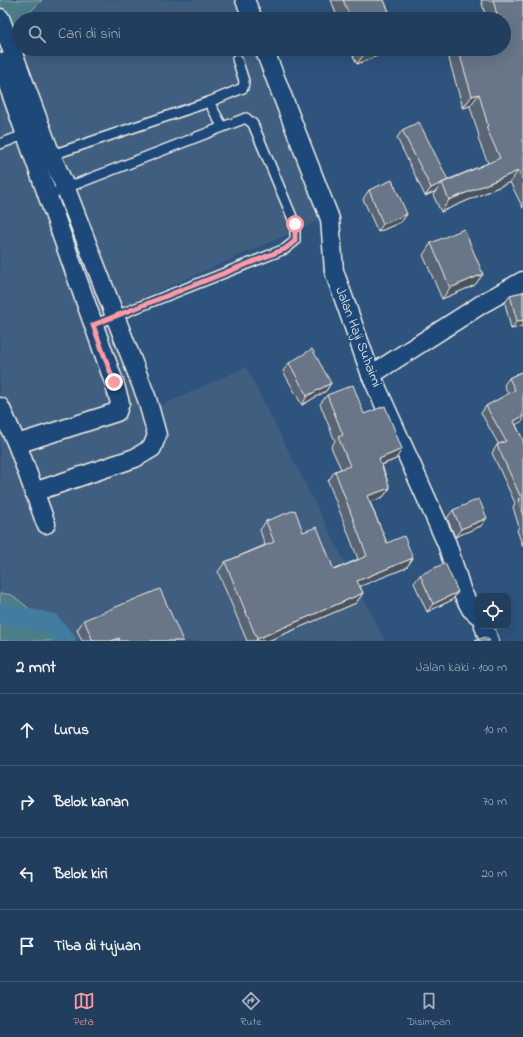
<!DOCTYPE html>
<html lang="id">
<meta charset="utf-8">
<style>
:root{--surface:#223e5e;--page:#2e4967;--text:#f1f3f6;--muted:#a2aebc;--line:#3f5773;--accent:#ff9aa2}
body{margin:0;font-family:"Indie Flower",sans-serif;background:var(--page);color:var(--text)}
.controls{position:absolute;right:12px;bottom:12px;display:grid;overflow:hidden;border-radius:8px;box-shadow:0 4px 16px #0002}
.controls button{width:36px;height:36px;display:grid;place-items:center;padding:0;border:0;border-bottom:1px solid var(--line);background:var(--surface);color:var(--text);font:20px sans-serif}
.stop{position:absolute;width:12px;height:12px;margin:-9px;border:3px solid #ff9aa2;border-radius:50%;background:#fff}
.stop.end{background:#ff9aa2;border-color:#fff;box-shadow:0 1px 4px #0008}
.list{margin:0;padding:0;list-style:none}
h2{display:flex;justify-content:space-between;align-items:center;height:52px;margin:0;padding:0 16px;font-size:17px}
h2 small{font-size:13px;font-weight:400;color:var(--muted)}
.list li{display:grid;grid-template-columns:26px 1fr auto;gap:12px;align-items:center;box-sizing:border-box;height:72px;padding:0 16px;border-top:1px solid var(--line)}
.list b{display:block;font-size:15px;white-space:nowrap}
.list em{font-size:13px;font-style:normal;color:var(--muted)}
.icon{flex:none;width:22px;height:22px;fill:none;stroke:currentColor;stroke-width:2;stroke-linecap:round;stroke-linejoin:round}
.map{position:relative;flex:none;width:523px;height:641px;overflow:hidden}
.search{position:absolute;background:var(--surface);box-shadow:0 4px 16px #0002;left:12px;right:12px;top:12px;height:44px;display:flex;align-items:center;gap:10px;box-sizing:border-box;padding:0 14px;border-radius:22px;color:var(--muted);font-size:15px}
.sheet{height:340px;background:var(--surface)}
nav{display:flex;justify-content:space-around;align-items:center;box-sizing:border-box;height:56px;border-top:1px solid var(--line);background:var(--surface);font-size:11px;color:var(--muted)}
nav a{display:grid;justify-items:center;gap:2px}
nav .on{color:var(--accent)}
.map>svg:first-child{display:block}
.built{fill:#3f5e80}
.green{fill:#4d7d87;stroke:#a0b7b8}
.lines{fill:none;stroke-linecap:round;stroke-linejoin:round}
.canal{stroke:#437b9e;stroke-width:20}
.service-casing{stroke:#f4f1e8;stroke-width:12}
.minor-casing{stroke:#f4f1e8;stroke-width:21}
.service{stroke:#1f4a7a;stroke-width:9}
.minor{stroke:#1f4a7a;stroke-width:18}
.wall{fill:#596574;stroke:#f4f1e8}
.shaded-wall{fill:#49535e;stroke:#f4f1e8}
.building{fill:#687687;stroke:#f4f1e8}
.route{stroke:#ff9aa2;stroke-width:5}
.labels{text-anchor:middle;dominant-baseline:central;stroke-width:3.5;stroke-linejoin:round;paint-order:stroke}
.street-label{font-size:14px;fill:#f4f1e8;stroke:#1f4a7a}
</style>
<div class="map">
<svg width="523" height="641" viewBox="0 0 523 641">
<rect width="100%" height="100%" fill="#2e537d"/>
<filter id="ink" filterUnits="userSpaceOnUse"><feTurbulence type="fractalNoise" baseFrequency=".025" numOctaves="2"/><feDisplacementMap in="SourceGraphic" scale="8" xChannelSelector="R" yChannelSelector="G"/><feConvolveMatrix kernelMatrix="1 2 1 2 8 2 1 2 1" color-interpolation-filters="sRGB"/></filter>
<g filter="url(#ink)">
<g class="built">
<path d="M 42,0 L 243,0 L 250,19 L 23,19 Z"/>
<path d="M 19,23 L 19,49 L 262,49 L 327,217 L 123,307 L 151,410 L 246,367 L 385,641 L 64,641 L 59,632 L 12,595 L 0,593 L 0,49 Z"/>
</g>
<g class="green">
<path d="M 0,0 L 42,0 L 23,19 L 19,19 L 19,23 L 0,49 Z"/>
<path d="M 0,593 L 12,595 L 59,632 L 64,641 L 0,641 Z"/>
</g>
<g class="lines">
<path class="canal" d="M 0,613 L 50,623 L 66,641"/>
<g class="service-casing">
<g id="service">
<path d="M 209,102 L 222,126"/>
<path d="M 0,144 L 29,133"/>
<path d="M 49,156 L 209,102 L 243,88 L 244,81 L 237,59"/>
<path d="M 48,195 L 246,118 L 253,124 L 295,224 L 295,241 L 285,249 L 93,325"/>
</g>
</g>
<g class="minor-casing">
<g id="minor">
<path d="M 245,0 L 253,19"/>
<path d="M 0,18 L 51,155 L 66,189 L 147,399 L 157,435 L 152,448 L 135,458 L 34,492"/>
<path d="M 264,49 L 330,219 L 334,271 L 371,375 L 447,544 L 462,592 L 471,609 L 478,615"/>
<path d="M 0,62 L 114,382 L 120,403 L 117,412 L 17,444"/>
<path d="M 371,375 L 485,302 L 523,281"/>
<path d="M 0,407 L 17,444 L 46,524"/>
<path d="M 484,626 L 489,641"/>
</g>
</g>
<use href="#service" class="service"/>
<use href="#minor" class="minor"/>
</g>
<g class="wall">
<path d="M 331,0 L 384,0 L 392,19 L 338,19 Z"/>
<path d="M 481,0 L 523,0 L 523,208 L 510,182 L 441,212 L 433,195 L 436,191 L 425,196 L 397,138 L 402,130 L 447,180 L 488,163 L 478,139 L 479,136 L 470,106 L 463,108 L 446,49 L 504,49 L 486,18 Z"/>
<path d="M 350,49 L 392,49 L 392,50 L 357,64 Z"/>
<path d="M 369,190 L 407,214 L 401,222 L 378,232 L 363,199 Z"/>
<path d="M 431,243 L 483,274 L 475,285 L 442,299 L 423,255 Z"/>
<path d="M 523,292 L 523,326 L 511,329 L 505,303 L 510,295 Z"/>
<path d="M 289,363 L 331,383 L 326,391 L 302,405 L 283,371 Z"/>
<path d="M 523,371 L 516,425 L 523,440 L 523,547 L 517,530 L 519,527 L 513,507 L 515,503 L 492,453 L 497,445 L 499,445 L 481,413 L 486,406 L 508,394 L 504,385 L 509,378 Z"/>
<path d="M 327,395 L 364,414 L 396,459 L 382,465 L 390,488 L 383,497 L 370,502 L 387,543 L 413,558 L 406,568 L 360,586 L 363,593 L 356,603 L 268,641 L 247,641 L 218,572 L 225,562 L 265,545 L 260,530 L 266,521 L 303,532 L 334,570 L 358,559 L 328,481 L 335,471 L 341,469 L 331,447 L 335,441 L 320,404 Z"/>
<path d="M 453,510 L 481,526 L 455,537 L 447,518 Z"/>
<path d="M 420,575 L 452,600 L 427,612 L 414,583 Z"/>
<path d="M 84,620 L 183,641 L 82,641 L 77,630 Z"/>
</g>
<g class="shaded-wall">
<path d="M 374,49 L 392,49 L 392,50 L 357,64 L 365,53 Z"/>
<path d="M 479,94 L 470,106 L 463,108 L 472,96 Z"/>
<path d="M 518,171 L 510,182 L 441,212 L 449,200 Z"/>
<path d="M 448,180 L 442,183 L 436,191 L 425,196 L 431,188 Z"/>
<path d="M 407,214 L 401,222 L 378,232 L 383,224 Z"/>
<path d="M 483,274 L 475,285 L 442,299 L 450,288 Z"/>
<path d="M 523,320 L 523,326 L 511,329 L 517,321 Z"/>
<path d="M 331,383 L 326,391 L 302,405 L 307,396 Z"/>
<path d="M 523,416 L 523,421 L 509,428 L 514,421 Z"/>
<path d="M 402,449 L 396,459 L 373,468 L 379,459 Z"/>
<path d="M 390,488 L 383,497 L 360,506 L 367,496 Z"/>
<path d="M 487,518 L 481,526 L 455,537 L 461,529 Z"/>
<path d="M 413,558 L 406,568 L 351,590 L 357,581 Z"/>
<path d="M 458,592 L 452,600 L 427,612 L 433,604 Z"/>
<path d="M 363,593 L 356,603 L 268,641 L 256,641 L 257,639 Z"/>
<path d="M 119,638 L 117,641 L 111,641 Z"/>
</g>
<g class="building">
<path d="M 343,0 L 384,0 L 392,19 L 351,19 Z"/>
<path d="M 493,0 L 523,0 L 523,180 L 518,171 L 449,200 L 442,183 L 500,158 L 486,127 L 488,126 L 479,94 L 472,96 L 458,49 L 504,49 L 504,19 L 483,19 L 497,15 Z"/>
<path d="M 363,49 L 374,49 L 365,53 Z"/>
<path d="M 419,122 L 448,180 L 431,188 L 402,130 Z"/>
<path d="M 392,180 L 407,214 L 383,224 L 369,190 Z"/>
<path d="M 464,229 L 483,274 L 450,288 L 431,243 Z"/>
<path d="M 523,292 L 523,320 L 517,321 L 510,295 Z"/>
<path d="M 312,349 L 331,383 L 307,396 L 289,363 Z"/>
<path d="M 523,371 L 523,416 L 514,421 L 523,440 L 523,516 L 518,499 L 521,498 L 497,445 L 506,441 L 486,406 L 515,390 L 509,378 Z"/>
<path d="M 353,385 L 364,414 L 385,406 L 402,449 L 379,459 L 390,488 L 367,496 L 387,543 L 404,536 L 413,558 L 357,581 L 363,593 L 257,639 L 225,562 L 274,542 L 266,521 L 295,510 L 303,532 L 317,527 L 334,570 L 367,556 L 335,471 L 350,466 L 338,437 L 343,435 L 327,395 Z"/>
<path d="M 479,499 L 487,518 L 461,529 L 453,510 Z"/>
<path d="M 445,563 L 458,592 L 433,604 L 420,575 Z"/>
<path d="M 160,589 L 183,641 L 120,641 L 119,638 L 111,641 L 93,641 L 84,620 Z"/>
<path d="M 485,637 L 490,641 L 474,641 Z"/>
</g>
</g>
<g class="lines" filter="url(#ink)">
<path class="route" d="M 114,382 L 93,325 L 285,249 L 295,241 L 295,224"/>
</g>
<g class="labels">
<g class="street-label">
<text transform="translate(358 337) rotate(69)">Jalan Haji Suhaimi</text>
</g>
</g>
</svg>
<div class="controls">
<button><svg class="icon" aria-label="locate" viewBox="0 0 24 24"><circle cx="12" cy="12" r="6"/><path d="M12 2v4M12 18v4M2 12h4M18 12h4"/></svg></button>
</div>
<div class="stop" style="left:295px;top:224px"></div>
<div class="stop end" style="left:114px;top:382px"></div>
<div class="search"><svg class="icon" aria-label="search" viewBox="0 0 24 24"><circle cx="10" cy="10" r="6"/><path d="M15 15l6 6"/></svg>Cari di sini</div>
</div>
<section class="sheet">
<h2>2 mnt<small>Jalan kaki · 100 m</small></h2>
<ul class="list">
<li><svg class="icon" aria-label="ahead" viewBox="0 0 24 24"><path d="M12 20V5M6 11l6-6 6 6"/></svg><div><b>Lurus</b></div><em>10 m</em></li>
<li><svg class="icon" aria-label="right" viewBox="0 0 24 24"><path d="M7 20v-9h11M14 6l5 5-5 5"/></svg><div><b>Belok kanan</b></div><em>70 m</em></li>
<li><svg class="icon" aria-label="left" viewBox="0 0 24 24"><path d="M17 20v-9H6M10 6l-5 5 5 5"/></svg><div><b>Belok kiri</b></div><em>20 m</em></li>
<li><svg class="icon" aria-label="arrive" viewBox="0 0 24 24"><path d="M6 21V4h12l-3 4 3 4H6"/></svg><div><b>Tiba di tujuan</b></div></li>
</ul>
</section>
<nav>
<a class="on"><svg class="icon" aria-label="map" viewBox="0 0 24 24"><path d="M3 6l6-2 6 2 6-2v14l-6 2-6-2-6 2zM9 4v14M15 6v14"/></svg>Peta</a>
<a><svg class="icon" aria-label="directions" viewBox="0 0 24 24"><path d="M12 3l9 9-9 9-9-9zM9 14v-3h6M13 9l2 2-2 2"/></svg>Rute</a>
<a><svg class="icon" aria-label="saved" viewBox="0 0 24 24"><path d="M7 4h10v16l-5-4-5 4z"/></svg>Disimpan</a>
</nav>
